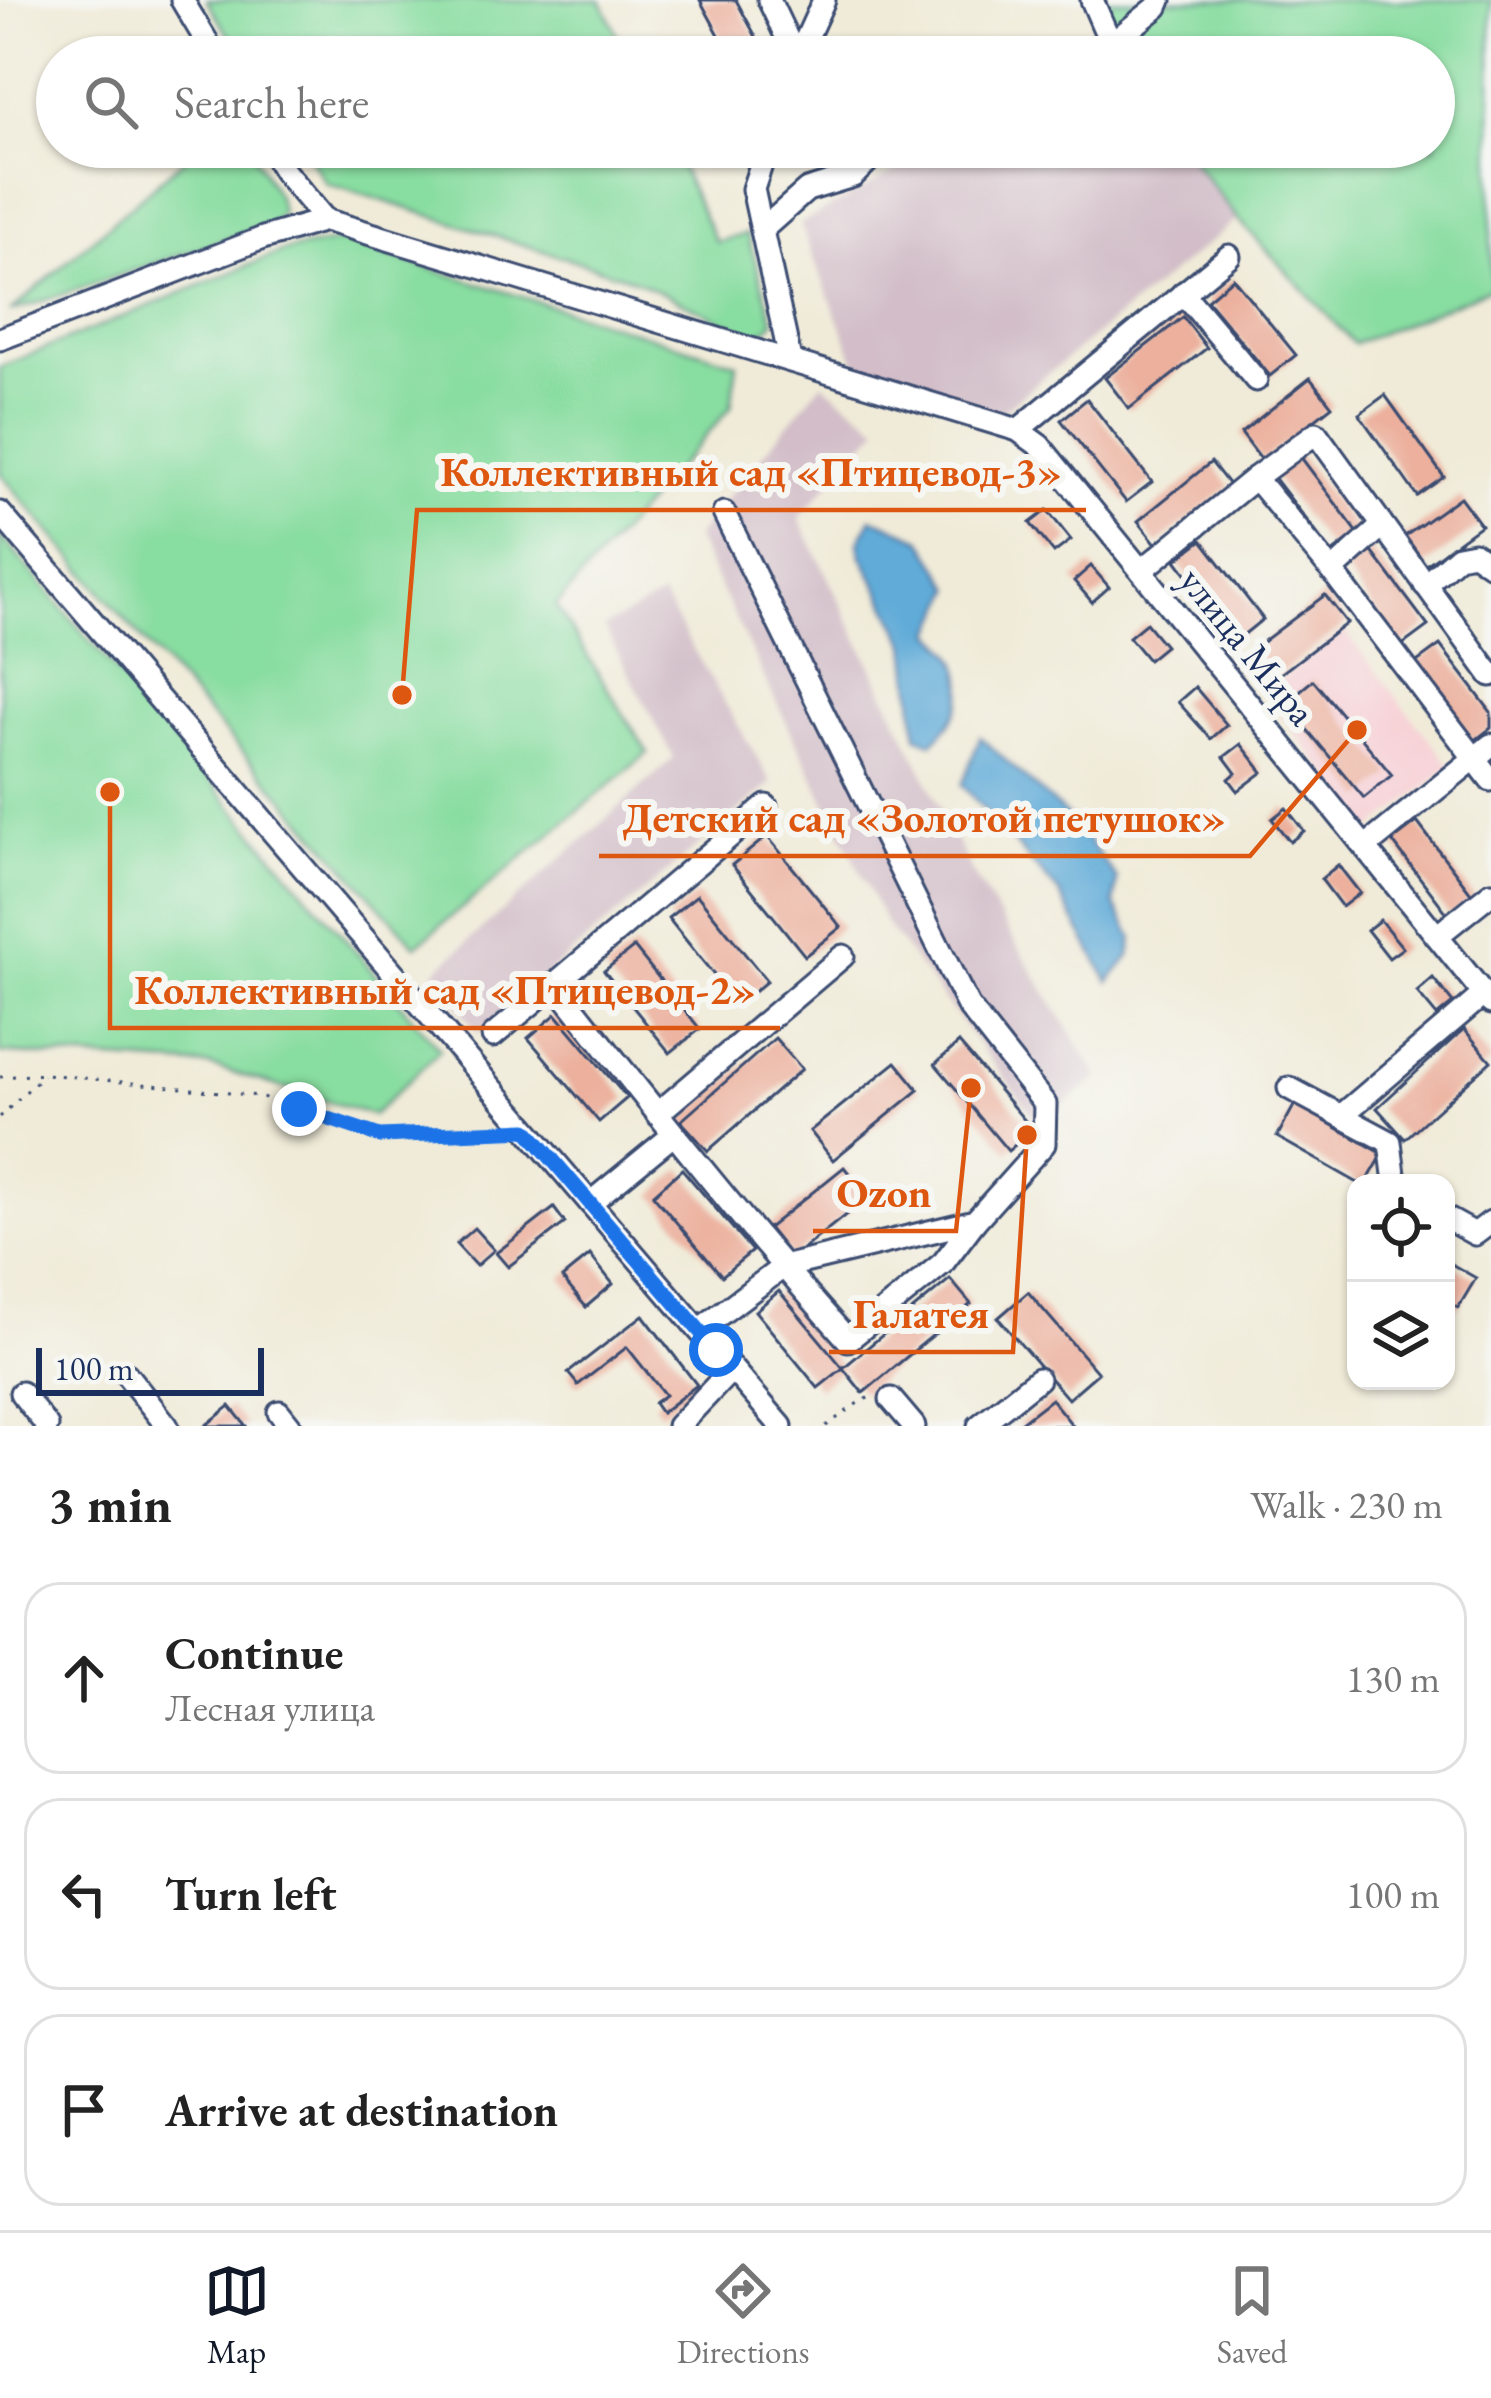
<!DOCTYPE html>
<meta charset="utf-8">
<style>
:root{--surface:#fff;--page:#f6f6f6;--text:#222;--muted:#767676;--line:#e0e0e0;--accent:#111827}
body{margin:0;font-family:"EB Garamond",serif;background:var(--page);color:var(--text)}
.controls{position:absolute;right:36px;bottom:36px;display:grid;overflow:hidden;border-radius:24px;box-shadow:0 3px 9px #0004}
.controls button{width:108px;height:108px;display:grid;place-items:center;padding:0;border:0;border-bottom:3px solid var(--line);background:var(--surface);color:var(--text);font:60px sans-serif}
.scale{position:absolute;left:36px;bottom:30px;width:228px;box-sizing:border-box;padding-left:12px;border:6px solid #1b2f5e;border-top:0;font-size:33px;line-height:42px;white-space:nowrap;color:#1b2f5e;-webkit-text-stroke:9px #f6f6f2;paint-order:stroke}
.stop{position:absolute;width:36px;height:36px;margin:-27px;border:9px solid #1a73e8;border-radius:50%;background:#fff}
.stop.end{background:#1a73e8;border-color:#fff;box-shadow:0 3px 12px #0008}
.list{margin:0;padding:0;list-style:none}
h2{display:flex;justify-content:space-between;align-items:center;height:156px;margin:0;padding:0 48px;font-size:51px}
h2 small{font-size:39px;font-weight:400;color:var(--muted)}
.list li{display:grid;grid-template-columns:78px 1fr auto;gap:36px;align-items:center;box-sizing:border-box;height:192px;margin:0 24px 24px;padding:0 24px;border:3px solid var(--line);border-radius:36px}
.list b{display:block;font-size:45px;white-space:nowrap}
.list p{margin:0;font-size:39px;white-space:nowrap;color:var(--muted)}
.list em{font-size:39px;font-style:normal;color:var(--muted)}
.icon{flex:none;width:66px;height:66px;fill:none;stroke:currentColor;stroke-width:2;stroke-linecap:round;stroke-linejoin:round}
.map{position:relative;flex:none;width:1491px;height:1426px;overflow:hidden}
.search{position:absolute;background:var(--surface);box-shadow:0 3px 9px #0004;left:36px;right:36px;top:36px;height:132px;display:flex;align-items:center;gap:30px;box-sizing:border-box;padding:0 42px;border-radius:66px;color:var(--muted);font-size:45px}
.sheet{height:804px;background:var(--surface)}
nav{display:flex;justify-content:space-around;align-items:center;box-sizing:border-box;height:168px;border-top:3px solid var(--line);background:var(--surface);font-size:33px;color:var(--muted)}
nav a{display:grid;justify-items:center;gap:6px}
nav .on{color:var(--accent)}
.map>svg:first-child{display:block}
.built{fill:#f7cfd5}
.industrial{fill:#d2bdc8}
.green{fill:#88dda0;stroke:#52867f;stroke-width:3}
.water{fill:#60abd8;stroke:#3e6d9b;stroke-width:3}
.building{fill:#ecb09d}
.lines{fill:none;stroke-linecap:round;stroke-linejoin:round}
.minor-casing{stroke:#3b4b70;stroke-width:27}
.path{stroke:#3b4b70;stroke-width:3;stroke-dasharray:3 9;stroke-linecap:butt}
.minor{stroke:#fff;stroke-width:21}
.route{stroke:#1a73e8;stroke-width:15}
.labels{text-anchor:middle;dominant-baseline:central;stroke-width:12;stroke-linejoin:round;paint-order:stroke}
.street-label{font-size:39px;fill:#1b2f5e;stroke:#f6f6f2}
.leader{fill:none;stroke:#de5710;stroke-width:4.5}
.callout-dot{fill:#de5710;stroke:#f6f6f2;stroke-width:4.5}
.callout-label{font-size:42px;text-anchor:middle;font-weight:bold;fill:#de5710;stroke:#f6f6f2;stroke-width:12;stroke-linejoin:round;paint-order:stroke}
</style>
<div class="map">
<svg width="1491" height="1426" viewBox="0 0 1491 1426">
<rect width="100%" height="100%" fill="#f6f6f2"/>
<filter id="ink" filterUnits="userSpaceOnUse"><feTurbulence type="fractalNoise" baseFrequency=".00833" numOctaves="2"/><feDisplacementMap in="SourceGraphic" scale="24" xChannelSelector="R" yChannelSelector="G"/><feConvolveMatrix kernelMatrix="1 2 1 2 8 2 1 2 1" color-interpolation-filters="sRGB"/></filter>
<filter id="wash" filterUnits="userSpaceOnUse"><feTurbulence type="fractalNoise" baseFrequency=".004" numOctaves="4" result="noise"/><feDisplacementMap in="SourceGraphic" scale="48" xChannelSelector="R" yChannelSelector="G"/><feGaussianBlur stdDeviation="2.7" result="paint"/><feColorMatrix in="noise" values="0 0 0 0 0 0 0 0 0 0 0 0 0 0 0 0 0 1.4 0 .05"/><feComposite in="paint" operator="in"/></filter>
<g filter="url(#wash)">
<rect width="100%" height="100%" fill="#f0ebd8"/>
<path class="built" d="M 1344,630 L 1451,767 L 1371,830 L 1264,693 Z"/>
<g class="industrial">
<path d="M 938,147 L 1182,147 L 1238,219 L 996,416 L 859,371 L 800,224 Z"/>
<path d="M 822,383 L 879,427 L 799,518 L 972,872 L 1099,1078 L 1039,1123 L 886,924 L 695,537 Z"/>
<path d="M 662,596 L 772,783 L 478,1033 L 434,972 L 674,758 L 604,627 Z"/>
</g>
<g class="green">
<path d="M 206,0 L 601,0 L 628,57 L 243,57 Z"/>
<path d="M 1092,0 L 1491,0 L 1491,288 L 1354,344 L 1238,219 L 1182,147 L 1434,147 L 1434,57 L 1111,57 L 1107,52 Z"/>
<path d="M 198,147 L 249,147 L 278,197 L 282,213 L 272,224 L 10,312 Z"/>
<path d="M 302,147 L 671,147 L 716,242 L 747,234 L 774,322 L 757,337 L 630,278 L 326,183 Z"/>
<path d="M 341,241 L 737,363 L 731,407 L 556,606 L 648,753 L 416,946 L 140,637 L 0,473 L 0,367 L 284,251 Z"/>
<path d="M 0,535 L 440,1050 L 373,1115 L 211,1066 L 0,1053 Z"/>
</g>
<g class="water">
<path d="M 872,518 L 922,539 L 953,589 L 933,632 C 941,641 954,652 958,663 C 971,695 955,722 932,743 L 917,736 L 907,644 L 861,554 L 859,541 Z"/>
<path d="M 980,737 L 1076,824 L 1117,879 L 1114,904 L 1133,938 L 1130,956 L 1109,982 L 1059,893 L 962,785 Z"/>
</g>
<g id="blocks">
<g class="building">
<path d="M 700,0 L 736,0 L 767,57 L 731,57 Z"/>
<path d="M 1233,278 L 1296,355 L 1270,376 L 1207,300 Z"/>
<path d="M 1183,317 L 1207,348 L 1129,409 L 1105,378 Z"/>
<path d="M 1310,378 L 1332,406 L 1262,461 L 1241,433 Z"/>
<path d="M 1385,395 L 1444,477 L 1417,496 L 1359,414 Z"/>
<path d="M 1087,399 L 1152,482 L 1126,502 L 1061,420 Z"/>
<path d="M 1300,456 L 1358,533 L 1332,553 L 1273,476 Z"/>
<path d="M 1211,462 L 1230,486 L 1157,545 L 1138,521 Z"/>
<path d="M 1460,497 L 1481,525 L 1422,568 L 1401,539 Z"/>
<path d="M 1047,510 L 1071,540 L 1054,553 L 1030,523 Z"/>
<path d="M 1202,540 L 1263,619 L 1237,640 L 1176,560 Z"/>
<path d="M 1370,549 L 1428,626 L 1401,646 L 1343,568 Z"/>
<path d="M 1091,566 L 1109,587 L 1092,602 L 1074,581 Z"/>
<path d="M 1325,595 L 1347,623 L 1270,682 L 1248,653 Z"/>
<path d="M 1146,623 L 1165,646 L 1148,660 L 1129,637 Z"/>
<path d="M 1440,645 L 1491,712 L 1491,728 L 1473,742 L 1414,664 Z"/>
<path d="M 1313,680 L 1392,775 L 1364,798 L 1285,703 Z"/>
<path d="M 1195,687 L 1227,725 L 1211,739 L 1178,702 Z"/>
<path d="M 1241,744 L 1263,772 L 1238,791 L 1229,779 L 1236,773 L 1224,757 Z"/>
<path d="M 1286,808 L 1304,831 L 1290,842 L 1272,819 Z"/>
<path d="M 1417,822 L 1474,897 L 1449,916 L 1392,841 Z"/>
<path d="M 767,836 L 841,927 L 805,956 L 732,865 Z"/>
<path d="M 1338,865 L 1360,893 L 1342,907 L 1321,879 Z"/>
<path d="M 697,895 L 767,981 L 738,1005 L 668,918 Z"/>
<path d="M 1380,920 L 1403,948 L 1389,958 L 1367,930 Z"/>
<path d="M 634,947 L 700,1029 L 670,1053 L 604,971 Z"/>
<path d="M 1433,978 L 1453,1003 L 1437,1016 L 1417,992 Z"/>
<path d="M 556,1014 L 627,1098 L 599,1122 L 528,1038 Z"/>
<path d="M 1464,1029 L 1491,1061 L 1405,1139 L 1377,1108 Z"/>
<path d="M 775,1038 L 802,1069 L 708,1151 L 681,1121 Z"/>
<path d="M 959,1043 L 1033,1130 L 1008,1151 L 935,1064 Z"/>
<path d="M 896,1062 L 919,1090 L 833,1160 L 810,1131 Z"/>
<path d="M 1295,1104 L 1383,1154 L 1366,1183 L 1358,1183 L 1277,1137 Z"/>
<path d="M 844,1167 L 868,1197 L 792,1258 L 768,1228 Z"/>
<path d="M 682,1169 L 752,1251 L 722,1276 L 653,1195 Z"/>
<path d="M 554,1208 L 565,1223 L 508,1267 L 496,1253 Z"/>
<path d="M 474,1228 L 494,1250 L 476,1266 L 456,1244 Z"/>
<path d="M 590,1255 L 613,1284 L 586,1307 L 562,1278 Z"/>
<path d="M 1446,1261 L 1476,1278 L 1458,1308 L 1446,1301 Z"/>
<path d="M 950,1279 L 971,1304 L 863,1393 L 843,1368 L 818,1388 L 755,1311 L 779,1291 L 843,1368 Z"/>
<path d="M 1028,1292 L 1098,1373 L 1068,1399 L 998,1318 Z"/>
<path d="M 643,1315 L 697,1385 L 661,1413 L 654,1403 L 665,1395 L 627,1347 L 578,1385 L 568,1373 Z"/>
<path d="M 1051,1399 L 1073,1426 L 1016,1426 Z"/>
<path d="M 230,1406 L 246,1426 L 205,1426 Z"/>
</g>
</g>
</g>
<g filter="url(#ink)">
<use href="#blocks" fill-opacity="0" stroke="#3b4b70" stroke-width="3"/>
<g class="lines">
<g class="minor-casing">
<g id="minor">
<path d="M 182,0 L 216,57"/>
<path d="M 769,0 L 796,57"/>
<path d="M 1092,0 L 1111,44"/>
<path d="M 798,57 L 824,0"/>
<path d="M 1066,57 L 1111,44 L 1157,7 L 1160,0"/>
<path d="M 269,147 L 284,171 L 325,220 L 1018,430 L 1040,446 L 1491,1003"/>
<path d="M 767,147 L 753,189 L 790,359"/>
<path d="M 762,230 L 807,190 L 853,176 L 882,147"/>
<path d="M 1183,293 L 1256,380"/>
<path d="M 0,339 L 263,238 L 325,220"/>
<path d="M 1018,430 L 1229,256"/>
<path d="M 1255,478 L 1332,571 L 1491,780"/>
<path d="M 0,513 L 781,1426"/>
<path d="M 1141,571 L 1255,478 L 1316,433 L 1491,675"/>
<path d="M 1332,571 L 1382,526"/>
<path d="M 1425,585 L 1458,556 L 1474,553 L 1491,565"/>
<path d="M 1365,847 L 1491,745"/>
<path d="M 1437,936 L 1491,893"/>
<path d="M 555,984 C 650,1105 745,1225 848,1340 L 943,1263 L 975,1221"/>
<path d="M 493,1036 L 766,806"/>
<path d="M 1289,1088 L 1390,1142 L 1395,1183"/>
<path d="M 657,1114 L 843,956"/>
<path d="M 1341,1116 L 1484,994"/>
<path d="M 590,1203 L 673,1135"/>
<path d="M 1446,1218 L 1475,1234 L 1491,1222"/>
<path d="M 699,1330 L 783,1267 L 975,1221 L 1044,1144 L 1045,1104 L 968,1006 L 724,513"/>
<path d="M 127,1375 L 167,1426"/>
<path d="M 21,1393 L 47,1426"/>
<path d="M 891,1399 L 914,1426"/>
<path d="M 279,1412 L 290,1426"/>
<path d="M 678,1426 L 732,1369"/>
<path d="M 979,1426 L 1038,1379"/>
</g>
</g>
<g class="path">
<path d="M 0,1077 L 45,1074 L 259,1096 L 380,1136 L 507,1131"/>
<path d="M 0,1117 L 43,1075"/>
<path d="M 826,1426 L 862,1400 L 876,1396"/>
</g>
<use href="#minor" class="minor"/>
</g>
</g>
<g class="lines" filter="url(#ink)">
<path class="route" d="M 299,1109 L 380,1136 L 527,1130 L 716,1350"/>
</g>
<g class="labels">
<g class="street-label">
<text transform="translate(1248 646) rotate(51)">улица Мира</text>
</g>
</g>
<path class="leader" d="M402 695L417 510H1086M1357 730L1250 856H599M110 792L110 1028H780M971 1088L956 1231H813M1027 1135L1013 1352H829"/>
<g class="callout-dot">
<circle cx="402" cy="695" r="12"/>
<circle cx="1357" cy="730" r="12"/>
<circle cx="110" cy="792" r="12"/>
<circle cx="971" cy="1088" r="12"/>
<circle cx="1027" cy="1135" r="12"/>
</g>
<g class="callout-label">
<text x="751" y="486">Коллективный сад «Птицевод-3»</text>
<text x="924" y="832">Детский сад «Золотой петушок»</text>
<text x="445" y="1004">Коллективный сад «Птицевод-2»</text>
<text x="884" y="1207">Ozon</text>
<text x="921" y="1328">Галатея</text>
</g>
</svg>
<div class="controls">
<button><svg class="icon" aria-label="locate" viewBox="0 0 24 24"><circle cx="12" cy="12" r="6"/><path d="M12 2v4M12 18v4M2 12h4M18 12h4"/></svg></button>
<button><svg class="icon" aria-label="layers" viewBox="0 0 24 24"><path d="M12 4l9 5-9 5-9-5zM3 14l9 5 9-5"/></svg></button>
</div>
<div class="scale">100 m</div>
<div class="stop" style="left:716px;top:1350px"></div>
<div class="stop end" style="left:299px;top:1109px"></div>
<div class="search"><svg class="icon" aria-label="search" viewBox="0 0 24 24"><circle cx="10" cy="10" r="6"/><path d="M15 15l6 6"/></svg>Search here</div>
</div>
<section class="sheet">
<h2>3 min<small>Walk · 230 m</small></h2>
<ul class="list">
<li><svg class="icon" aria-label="ahead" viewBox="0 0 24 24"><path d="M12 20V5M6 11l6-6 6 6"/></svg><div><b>Continue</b><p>Лесная улица</p></div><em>130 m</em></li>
<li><svg class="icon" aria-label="left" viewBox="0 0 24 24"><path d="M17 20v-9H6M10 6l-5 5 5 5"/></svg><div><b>Turn left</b></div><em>100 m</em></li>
<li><svg class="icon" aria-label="arrive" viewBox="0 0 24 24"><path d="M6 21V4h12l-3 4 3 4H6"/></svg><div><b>Arrive at destination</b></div></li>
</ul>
</section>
<nav>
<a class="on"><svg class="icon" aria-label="map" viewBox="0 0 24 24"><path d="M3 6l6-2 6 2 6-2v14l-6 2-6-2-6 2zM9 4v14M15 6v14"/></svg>Map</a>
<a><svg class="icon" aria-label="directions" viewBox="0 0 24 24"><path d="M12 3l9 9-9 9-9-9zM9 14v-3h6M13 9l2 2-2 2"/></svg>Directions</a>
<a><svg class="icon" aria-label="saved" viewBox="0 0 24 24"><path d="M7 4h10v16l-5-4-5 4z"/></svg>Saved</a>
</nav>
